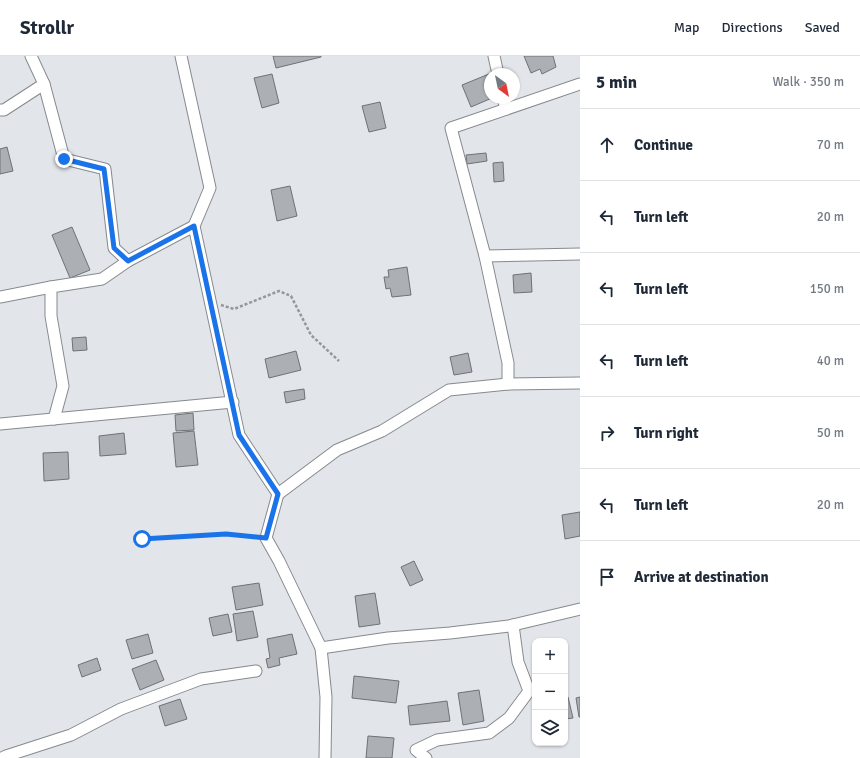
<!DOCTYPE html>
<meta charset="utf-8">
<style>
:root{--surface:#fff;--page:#f6f6f7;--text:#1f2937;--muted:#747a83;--line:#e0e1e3}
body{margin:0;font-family:Signika,sans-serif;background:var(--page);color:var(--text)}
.controls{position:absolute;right:12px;bottom:12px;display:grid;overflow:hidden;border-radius:8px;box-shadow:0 1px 3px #0004}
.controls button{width:36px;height:36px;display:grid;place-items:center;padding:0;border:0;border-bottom:1px solid var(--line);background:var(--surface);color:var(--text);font:20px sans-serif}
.compass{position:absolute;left:484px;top:12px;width:36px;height:36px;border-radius:50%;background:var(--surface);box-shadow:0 1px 3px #0004;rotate:147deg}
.stop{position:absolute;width:12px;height:12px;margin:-9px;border:3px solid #1a73e8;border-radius:50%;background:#fff}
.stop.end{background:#1a73e8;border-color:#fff;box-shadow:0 1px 4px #0008}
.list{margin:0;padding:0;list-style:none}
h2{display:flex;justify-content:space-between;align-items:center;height:52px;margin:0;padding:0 16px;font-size:17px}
h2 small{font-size:13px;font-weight:400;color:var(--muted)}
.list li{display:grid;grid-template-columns:26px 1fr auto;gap:12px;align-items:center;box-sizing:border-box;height:72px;padding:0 16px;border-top:1px solid var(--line)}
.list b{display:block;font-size:15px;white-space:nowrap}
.list em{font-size:13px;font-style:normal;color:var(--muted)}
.icon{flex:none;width:22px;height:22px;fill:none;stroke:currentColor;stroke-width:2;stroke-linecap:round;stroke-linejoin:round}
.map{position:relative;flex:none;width:580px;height:702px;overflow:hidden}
header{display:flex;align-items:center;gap:24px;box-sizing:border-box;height:56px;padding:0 20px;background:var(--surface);border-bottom:1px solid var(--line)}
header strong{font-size:19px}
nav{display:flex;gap:22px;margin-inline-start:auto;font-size:14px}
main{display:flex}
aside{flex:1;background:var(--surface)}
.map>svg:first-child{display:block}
.building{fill:#acb0b4;stroke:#6e7175}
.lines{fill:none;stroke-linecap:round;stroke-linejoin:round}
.street-casing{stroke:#86898d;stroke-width:13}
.path{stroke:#94969a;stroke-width:2.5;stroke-dasharray:3 2;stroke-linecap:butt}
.street{stroke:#fff;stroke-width:11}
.route{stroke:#1a73e8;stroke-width:5}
</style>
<header>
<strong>Strollr</strong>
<nav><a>Map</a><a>Directions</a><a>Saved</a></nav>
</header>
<main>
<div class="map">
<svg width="580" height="702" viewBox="0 0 580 702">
<rect width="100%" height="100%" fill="#e2e5ea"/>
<g class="building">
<path d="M 273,0 L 321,0 L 321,1 L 276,12 Z"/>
<path d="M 524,0 L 553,0 L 556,11 L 542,18 L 540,13 L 531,17 Z"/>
<path d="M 272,18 L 279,47 L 262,52 L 254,22 Z"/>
<path d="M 489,18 L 490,20 L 490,42 L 492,42 L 471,51 L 462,29 Z"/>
<path d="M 380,46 L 386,72 L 369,76 L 362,50 Z"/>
<path d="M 7,91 L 13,115 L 0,118 L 0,93 Z"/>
<path d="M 486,97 L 487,105 L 467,108 L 466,99 Z"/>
<path d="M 503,106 L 504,125 L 494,126 L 493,107 Z"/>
<path d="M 290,130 L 297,160 L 277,165 L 271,134 Z"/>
<path d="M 72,171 L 90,214 L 70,222 L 52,179 Z"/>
<path d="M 407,211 L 411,239 L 392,241 L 390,232 L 386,233 L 384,221 L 389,221 L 388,214 Z"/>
<path d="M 531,217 L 532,236 L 514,237 L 513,219 Z"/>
<path d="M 86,281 L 87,294 L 73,295 L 72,282 Z"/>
<path d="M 296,295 L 301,314 L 269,322 L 265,303 Z"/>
<path d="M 468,297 L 472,316 L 454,319 L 450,301 Z"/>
<path d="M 304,333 L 305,343 L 286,347 L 284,336 Z"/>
<path d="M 193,357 L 194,374 L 176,375 L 175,359 Z"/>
<path d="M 194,375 L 198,409 L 176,411 L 173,377 Z"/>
<path d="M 124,377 L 126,398 L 100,400 L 99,380 Z"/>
<path d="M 68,396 L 69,423 L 44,425 L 43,397 Z"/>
<path d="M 580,456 L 580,480 L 565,483 L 562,459 Z"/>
<path d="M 414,505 L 423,524 L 410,530 L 401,511 Z"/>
<path d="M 259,527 L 263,549 L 236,554 L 232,531 Z"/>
<path d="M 375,537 L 380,568 L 359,571 L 355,540 Z"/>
<path d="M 253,555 L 258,581 L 237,585 L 233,558 Z"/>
<path d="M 228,558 L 232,576 L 213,580 L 209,562 Z"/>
<path d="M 148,578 L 153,597 L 132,603 L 126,584 Z"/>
<path d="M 292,578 L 297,598 L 279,602 L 280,609 L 268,612 L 266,603 L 270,602 L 267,583 Z"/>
<path d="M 97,602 L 101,614 L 82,621 L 78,609 Z"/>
<path d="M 156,604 L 164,624 L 140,634 L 132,613 Z"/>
<path d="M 354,620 L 399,625 L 396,647 L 352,642 Z"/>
<path d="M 479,634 L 484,665 L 463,669 L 458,637 Z"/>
<path d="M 568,641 L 573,662 L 565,663 L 565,642 Z"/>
<path d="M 580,641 L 580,661 L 579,661 L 576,642 Z"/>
<path d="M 180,643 L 187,663 L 165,670 L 159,650 Z"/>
<path d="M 447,645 L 450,665 L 410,669 L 408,650 Z"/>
<path d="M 368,680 L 394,682 L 392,702 L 366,702 Z"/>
</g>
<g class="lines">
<g class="street-casing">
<g id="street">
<path d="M 31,0 L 44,28 L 64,103 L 105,113 L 114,192 L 128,205"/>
<path d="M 181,0 L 210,132 L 194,170 L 239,379 L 278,438"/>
<path d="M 494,0 L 498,18"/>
<path d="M 503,42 L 506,53"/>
<path d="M 0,54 L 4,54 L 44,28"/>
<path d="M 485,200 L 580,198"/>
<path d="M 0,241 L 51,231"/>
<path d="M 508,328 L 508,307 L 485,200 L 451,72 L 580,28"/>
<path d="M 54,363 L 63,330 L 51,260 L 51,231 L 102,223 L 128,205 L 194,170"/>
<path d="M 0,368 L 233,346"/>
<path d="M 321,592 L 388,582 L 450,577 L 509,570 L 580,553"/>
<path d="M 2,702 L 6,700 L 71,679 L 121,653 L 201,623 L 256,615"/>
<path d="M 325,702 L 326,641 L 321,592 L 279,505 L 266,482 L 278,438 L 337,394 L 382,375 L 449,334 L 508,328 L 580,327"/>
<path d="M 426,702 L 416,694 L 437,684 L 489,677 L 509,662 L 529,635 L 518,606 L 513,569"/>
</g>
</g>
<g class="path">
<path d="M 221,249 L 234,253 L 279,235 L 291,240 L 311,279 L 339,305"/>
<path d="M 142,483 L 226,478 L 256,481"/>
</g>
<use href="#street" class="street"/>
</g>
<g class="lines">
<path class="route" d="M 64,103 L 104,113 L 114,192 L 128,205 L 194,170 L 239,379 L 278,438 L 266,482 L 226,478 L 142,483"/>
</g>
</svg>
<div class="controls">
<button>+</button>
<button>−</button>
<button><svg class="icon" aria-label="layers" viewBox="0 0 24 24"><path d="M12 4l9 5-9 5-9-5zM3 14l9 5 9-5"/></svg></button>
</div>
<svg class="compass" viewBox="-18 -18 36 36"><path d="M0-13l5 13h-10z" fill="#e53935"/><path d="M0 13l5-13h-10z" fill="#747a83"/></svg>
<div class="stop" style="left:142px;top:483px"></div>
<div class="stop end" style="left:64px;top:103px"></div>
</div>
<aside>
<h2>5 min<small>Walk · 350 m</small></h2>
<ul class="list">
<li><svg class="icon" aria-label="ahead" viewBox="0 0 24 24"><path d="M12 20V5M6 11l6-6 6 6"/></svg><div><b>Continue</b></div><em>70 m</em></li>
<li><svg class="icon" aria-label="left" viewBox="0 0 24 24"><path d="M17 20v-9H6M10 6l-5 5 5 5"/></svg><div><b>Turn left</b></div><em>20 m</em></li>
<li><svg class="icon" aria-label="left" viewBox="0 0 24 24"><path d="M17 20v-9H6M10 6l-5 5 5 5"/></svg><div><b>Turn left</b></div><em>150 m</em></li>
<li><svg class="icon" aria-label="left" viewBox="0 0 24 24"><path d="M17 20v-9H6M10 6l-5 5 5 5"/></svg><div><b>Turn left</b></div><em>40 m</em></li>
<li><svg class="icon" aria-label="right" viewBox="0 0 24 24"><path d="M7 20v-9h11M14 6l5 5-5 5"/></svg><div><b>Turn right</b></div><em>50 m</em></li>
<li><svg class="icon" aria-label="left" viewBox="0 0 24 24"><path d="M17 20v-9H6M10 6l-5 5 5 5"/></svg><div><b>Turn left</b></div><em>20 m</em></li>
<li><svg class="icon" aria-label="arrive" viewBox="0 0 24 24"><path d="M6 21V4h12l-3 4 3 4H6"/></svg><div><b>Arrive at destination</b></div></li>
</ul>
</aside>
</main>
